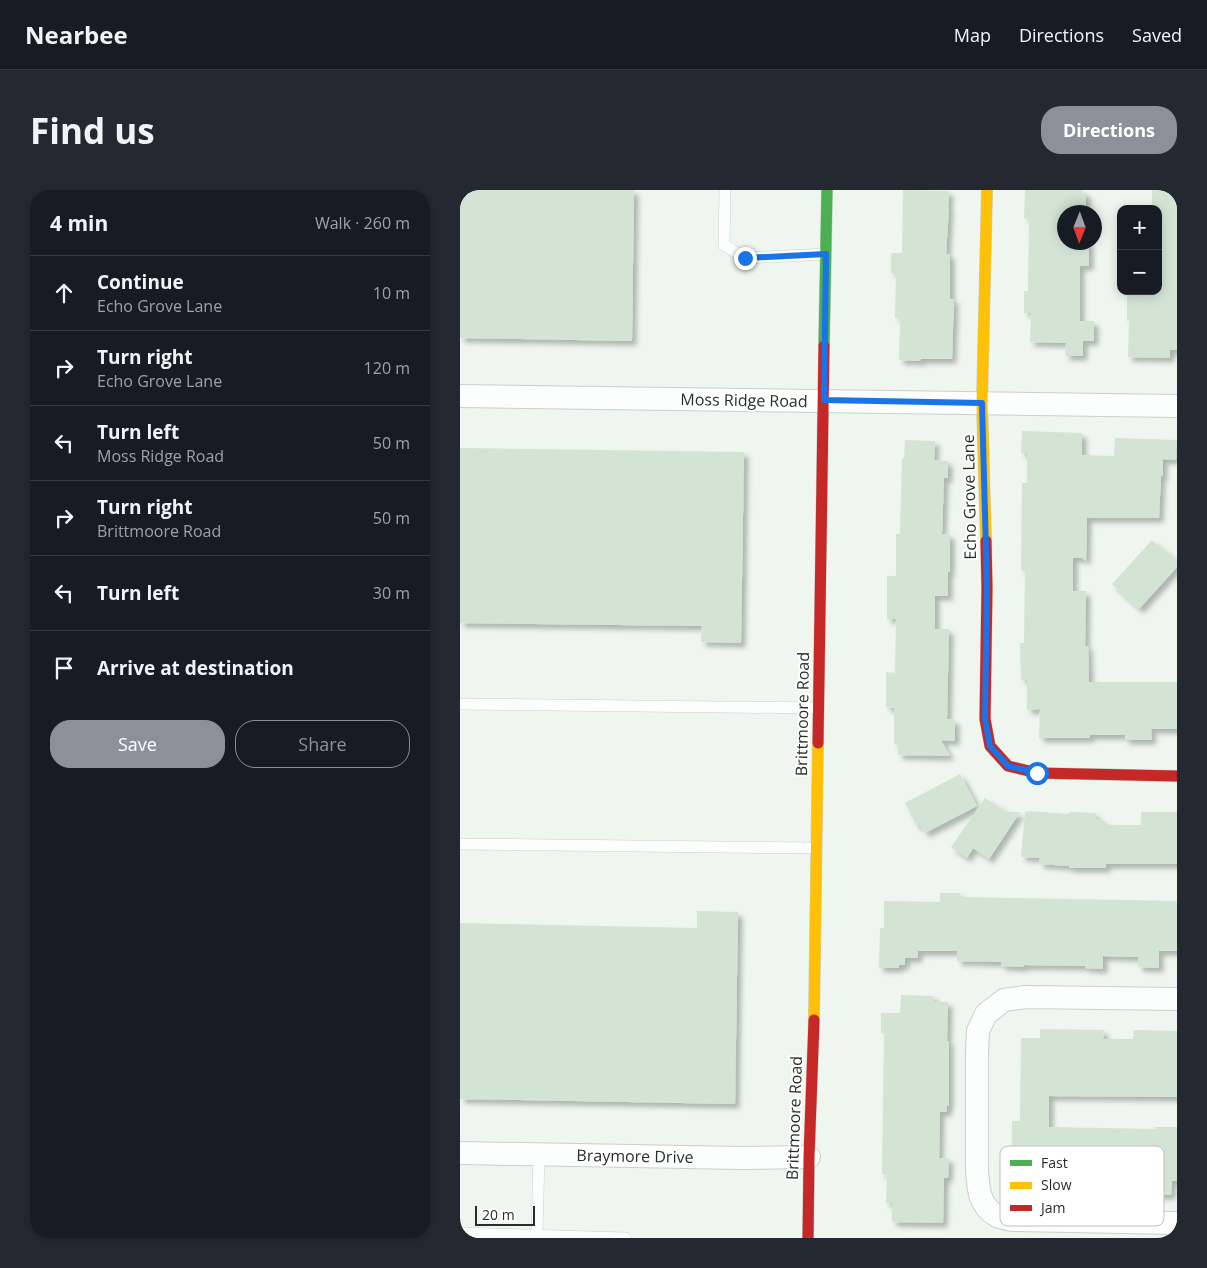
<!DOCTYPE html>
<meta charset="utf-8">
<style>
:root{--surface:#171b24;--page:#242831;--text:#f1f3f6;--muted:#9ea1a6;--line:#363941;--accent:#8c9099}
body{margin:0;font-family:"Open Sans",sans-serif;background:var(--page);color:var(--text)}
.controls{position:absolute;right:15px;top:15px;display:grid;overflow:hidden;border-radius:10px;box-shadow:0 2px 12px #0003}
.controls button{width:45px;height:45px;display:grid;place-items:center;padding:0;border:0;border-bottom:1px solid var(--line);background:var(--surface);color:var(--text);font:25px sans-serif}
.compass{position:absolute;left:597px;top:15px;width:45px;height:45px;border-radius:50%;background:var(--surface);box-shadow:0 2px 12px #0003;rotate:181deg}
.scale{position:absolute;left:15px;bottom:12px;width:60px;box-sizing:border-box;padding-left:5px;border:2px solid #272d28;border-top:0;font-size:14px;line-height:18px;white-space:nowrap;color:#272d28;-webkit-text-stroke:4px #fff;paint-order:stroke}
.stop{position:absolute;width:15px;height:15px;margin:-11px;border:4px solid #1a73e8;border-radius:50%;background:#fff}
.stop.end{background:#1a73e8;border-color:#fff;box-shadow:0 1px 5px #0008}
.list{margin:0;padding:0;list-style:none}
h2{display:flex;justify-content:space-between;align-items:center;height:65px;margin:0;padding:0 20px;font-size:21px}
h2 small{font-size:16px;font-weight:400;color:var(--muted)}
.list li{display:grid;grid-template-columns:32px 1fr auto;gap:15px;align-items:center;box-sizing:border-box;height:75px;padding:0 20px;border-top:1px solid var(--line)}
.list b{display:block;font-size:19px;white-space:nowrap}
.list p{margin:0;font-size:16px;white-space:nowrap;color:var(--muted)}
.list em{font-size:16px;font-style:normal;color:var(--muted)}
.actions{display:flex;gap:10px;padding:15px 20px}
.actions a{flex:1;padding:11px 0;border:1px solid var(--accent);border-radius:20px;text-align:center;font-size:18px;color:var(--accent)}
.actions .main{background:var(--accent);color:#fff}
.icon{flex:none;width:28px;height:28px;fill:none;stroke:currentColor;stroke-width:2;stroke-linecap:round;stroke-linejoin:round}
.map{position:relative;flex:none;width:717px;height:1048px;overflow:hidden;border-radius:20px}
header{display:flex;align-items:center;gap:30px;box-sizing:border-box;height:70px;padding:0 25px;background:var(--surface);border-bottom:1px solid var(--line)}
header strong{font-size:24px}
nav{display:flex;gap:28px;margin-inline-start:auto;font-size:18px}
.intro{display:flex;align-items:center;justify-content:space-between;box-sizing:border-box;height:120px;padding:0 30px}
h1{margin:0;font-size:35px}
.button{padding:12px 22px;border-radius:20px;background:var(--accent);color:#fff;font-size:18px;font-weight:700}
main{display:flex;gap:30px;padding:0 30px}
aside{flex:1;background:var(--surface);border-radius:20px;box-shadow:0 2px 12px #0003}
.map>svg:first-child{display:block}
.building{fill:#d3e4d5;filter:url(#shadow)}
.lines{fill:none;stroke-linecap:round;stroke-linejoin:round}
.lane-casing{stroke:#cad0cb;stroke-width:12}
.street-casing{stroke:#cad0cb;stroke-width:24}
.fast-casing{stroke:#cad0cb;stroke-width:12}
.slow-casing{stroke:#cad0cb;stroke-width:12}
.jam-casing{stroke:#cad0cb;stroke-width:12}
.lane{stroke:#fcfefd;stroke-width:11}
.street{stroke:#fcfefd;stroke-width:22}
.fast{stroke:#4caf50;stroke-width:11}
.slow{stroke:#ffc107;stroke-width:11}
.jam{stroke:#c62828;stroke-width:11}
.route{stroke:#1a73e8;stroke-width:6}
.labels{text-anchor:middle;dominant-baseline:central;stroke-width:4;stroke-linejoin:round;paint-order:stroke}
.street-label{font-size:16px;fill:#272d28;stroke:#fff}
.key{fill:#fff;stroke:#bec0be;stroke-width:1}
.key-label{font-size:14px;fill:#272d28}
</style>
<header>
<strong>Nearbee</strong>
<nav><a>Map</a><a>Directions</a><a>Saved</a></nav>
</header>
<div class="intro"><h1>Find us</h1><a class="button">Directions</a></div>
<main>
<aside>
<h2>4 min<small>Walk · 260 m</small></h2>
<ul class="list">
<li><svg class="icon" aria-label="ahead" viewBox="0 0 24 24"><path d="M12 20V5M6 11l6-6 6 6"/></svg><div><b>Continue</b><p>Echo Grove Lane</p></div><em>10 m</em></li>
<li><svg class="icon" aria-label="right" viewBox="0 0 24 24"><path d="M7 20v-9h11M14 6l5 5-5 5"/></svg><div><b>Turn right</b><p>Echo Grove Lane</p></div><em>120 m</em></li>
<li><svg class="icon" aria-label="left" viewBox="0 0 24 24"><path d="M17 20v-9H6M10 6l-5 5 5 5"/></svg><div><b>Turn left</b><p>Moss Ridge Road</p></div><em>50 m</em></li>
<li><svg class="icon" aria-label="right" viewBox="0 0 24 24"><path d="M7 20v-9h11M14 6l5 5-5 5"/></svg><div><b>Turn right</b><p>Brittmoore Road</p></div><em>50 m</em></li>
<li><svg class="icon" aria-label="left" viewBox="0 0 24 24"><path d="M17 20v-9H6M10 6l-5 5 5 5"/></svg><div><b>Turn left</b></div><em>30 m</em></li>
<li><svg class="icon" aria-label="arrive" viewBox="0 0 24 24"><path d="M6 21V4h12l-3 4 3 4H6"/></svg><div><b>Arrive at destination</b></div></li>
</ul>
<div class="actions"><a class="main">Save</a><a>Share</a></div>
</aside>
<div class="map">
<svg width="717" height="1048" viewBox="0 0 717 1048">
<defs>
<filter id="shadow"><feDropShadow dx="4.5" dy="4.5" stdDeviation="2.5" flood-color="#0004"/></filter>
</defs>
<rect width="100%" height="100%" fill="#eef6ef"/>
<g class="building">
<path d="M 0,0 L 174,0 L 172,151 L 0,148 Z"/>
<path d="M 443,0 L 489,1 L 488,18 L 489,18 L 486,64 L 490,64 L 490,109 L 494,109 L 492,169 L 461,169 L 460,171 L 439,170 L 440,128 L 435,128 L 436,83 L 431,83 L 431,63 L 442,63 Z"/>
<path d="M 565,0 L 622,0 L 622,3 L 626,3 L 626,22 L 604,22 L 604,52 L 629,52 L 629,76 L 620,76 L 620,131 L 634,131 L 634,151 L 623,151 L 623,166 L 605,166 L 606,153 L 570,152 L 571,123 L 564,123 L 564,101 L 568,101 L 569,28 L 564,28 Z"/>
<path d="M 692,0 L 717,1 L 717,160 L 710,160 L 710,168 L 668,167 L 669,131 L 667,131 L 667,105 L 671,105 L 671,101 L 698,101 L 698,19 L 692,19 Z"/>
<path d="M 562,241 L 622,243 L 622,265 L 654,266 L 655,248 L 717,250 L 716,270 L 703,269 L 703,286 L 701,286 L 699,328 L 627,328 L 626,371 L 622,368 L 613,368 L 613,401 L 626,401 L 625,456 L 628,456 L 629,492 L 717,492 L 717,539 L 691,539 L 692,550 L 665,550 L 665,545 L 630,545 L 630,548 L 579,548 L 580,519 L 567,520 L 567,490 L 561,490 L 560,453 L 564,453 L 565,380 L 561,380 L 562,293 L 567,293 L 567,263 L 561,263 Z"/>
<path d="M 445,250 L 475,251 L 474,270 L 488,271 L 488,288 L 484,288 L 482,344 L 490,344 L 490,382 L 488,382 L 488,406 L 475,406 L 475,439 L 489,439 L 487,529 L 495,530 L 495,551 L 481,550 L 490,566 L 438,565 L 438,554 L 434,554 L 434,518 L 426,517 L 426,482 L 435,483 L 436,429 L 427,429 L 427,386 L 436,386 L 436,344 L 440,344 L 442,268 L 444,268 Z"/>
<path d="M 0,258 L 284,262 L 281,453 L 241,452 L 242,436 L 0,433 Z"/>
<path d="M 692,350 L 717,371 L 717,377 L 679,419 L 652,394 Z"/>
<path d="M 500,584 L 517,616 L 465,643 L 460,634 L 457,636 L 445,613 Z"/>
<path d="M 525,608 L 547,622 L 560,622 L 529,669 L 513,658 L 507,668 L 491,657 Z"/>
<path d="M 568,621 L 609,624 L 609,622 L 636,623 L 636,629 L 642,629 L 642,633 L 646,633 L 646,635 L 681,635 L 681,622 L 717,622 L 717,674 L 646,674 L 646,678 L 609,678 L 609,676 L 579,674 L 580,668 L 561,667 L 565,622 L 568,622 Z"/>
<path d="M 480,703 L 500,703 L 500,707 L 717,711 L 717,761 L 699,761 L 699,778 L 678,777 L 678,767 L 643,766 L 643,779 L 625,778 L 625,776 L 564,775 L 564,777 L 541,776 L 541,772 L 497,771 L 497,761 L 458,761 L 458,768 L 445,768 L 445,775 L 439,775 L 439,778 L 419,778 L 420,738 L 424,738 L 424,711 L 480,712 Z"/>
<path d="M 237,721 L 278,722 L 275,914 L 0,909 L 0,733 L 237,738 Z"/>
<path d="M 441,805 L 474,806 L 474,812 L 488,812 L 487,851 L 489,851 L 489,916 L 487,916 L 487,922 L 480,922 L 479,968 L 489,968 L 488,988 L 484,988 L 483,1033 L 432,1032 L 432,1013 L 426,1013 L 427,984 L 422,984 L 424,843 L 421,843 L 421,823 L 440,823 Z"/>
<path d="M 580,839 L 644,840 L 643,849 L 673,849 L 674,840 L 717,841 L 717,907 L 589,906 L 589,937 L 695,939 L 695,937 L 717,937 L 717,991 L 712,991 L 711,1005 L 642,1004 L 642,1002 L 598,1002 L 598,992 L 579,992 L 579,988 L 551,988 L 552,931 L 560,931 L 561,848 L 580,848 Z"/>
</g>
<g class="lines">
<g class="lane-casing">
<g id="lane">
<path d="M 265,0 L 264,55 L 285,68 L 366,64"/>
<path d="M 0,514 L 359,518"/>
<path d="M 0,654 L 356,658"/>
<path d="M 0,1043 L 165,1048"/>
<path d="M 77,1046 L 79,964"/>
</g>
</g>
<g class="street-casing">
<g id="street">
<path d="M 0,206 L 717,216"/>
<path d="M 717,809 L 566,807 L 544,810 L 526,824 L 518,841 L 517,861 L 517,980 C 518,998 519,1016 537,1026 C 541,1028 548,1029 553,1030 L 717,1033"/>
<path d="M 0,963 L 281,968 L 349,967"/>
</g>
</g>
<g class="fast-casing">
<path id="fast" d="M 364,156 L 367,0"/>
</g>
<g class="slow-casing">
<g id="slow">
<path d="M 526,351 L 522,213 L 527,0"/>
<path d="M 354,830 L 358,553"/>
</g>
</g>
<g class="jam-casing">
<g id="jam">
<path d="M 526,351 L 527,398 L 525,529 L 530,556 L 548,576 L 577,583 L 717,586"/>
<path d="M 358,553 L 364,156"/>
<path d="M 348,1048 L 349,967 L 354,830"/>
</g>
</g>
<use href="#lane" class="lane"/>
<use href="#street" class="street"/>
<use href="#fast" class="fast"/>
<use href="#slow" class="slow"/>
<use href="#jam" class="jam"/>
</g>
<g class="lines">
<path class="route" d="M 285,68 L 366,64 L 364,210 L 522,213 L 527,398 L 525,529 L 530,556 L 548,576 L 577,583"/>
</g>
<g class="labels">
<g class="street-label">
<text transform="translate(284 210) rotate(1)">Moss Ridge Road</text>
<text transform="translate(509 307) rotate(-91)">Echo Grove Lane</text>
<text transform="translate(342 524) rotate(-89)">Brittmoore Road</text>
<text transform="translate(334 928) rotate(-88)">Brittmoore Road</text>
<text transform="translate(175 966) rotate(1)">Braymore Drive</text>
</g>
</g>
<rect x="540" y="956" width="164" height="80" rx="8" class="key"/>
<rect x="550" y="970" width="22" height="6" fill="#4caf50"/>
<rect x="550" y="992" width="22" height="7" fill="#ffc107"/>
<rect x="550" y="1015" width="22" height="6" fill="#c62828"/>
<g class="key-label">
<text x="581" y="978">Fast</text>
<text x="581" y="1000">Slow</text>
<text x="581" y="1023">Jam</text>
</g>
</svg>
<div class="controls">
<button>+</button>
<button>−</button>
</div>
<svg class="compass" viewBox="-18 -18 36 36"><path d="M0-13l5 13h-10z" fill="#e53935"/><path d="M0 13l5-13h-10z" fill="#9ea1a6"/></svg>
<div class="scale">20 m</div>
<div class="stop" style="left:577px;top:583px"></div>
<div class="stop end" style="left:285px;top:68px"></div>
</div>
</main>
